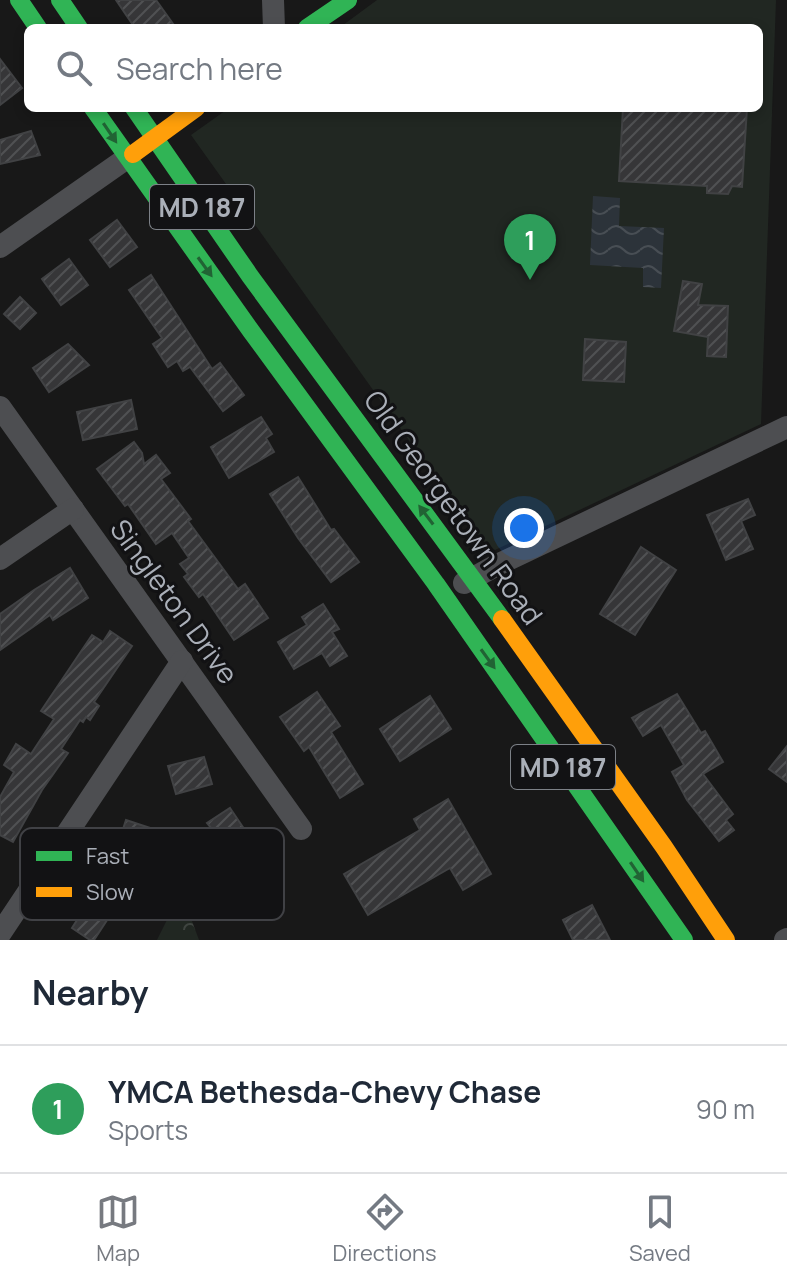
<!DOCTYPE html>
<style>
:root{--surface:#fff;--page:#f6f6f7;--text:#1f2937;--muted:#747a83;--line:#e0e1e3;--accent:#777a80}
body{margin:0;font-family:Manrope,sans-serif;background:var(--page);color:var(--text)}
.you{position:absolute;left:524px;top:528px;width:28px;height:28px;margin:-20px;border:6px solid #fff;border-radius:50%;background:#1a73e8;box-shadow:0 0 0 12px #1a73e833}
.badge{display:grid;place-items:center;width:52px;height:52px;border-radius:50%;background:var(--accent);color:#fff;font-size:26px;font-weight:700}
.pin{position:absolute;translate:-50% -66px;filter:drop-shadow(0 2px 4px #0008)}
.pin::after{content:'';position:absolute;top:42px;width:28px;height:24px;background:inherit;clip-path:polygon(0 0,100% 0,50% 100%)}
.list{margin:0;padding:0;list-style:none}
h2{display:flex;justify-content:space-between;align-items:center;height:104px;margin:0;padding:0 32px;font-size:34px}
h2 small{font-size:26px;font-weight:400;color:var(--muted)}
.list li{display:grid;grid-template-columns:52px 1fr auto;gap:24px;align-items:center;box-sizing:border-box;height:128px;padding:0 32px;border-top:2px solid var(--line)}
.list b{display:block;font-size:30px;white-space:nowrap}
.list p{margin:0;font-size:26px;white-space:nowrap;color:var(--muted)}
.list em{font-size:26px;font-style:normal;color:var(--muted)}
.icon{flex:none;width:44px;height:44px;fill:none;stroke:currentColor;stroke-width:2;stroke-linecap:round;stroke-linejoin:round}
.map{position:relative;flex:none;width:787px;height:940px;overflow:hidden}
.search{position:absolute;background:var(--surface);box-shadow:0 4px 12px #0003;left:24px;right:24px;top:24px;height:88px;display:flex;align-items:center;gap:20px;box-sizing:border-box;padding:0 28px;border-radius:12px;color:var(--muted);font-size:30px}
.sheet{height:232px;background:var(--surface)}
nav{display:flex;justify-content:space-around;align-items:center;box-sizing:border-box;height:112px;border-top:2px solid var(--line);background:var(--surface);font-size:22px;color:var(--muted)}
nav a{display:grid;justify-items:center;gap:4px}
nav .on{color:var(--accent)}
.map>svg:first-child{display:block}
.green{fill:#212722}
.forest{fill:url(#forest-crowns)}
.water{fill:url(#water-waves)}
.building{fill:url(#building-hatch);stroke:#414244;stroke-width:2}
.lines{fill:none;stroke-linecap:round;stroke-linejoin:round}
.street{stroke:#4d4e51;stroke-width:22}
.fast{stroke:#30b455;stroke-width:18}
.slow{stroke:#ff9f0a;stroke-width:18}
.oneway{fill:#216334}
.labels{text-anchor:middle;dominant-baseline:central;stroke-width:6;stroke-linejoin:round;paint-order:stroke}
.shield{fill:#121214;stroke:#7c8087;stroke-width:2}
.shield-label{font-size:26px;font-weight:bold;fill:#aaafb8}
.street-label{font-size:28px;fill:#aaafb8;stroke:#121214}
.key{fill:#121214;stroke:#404145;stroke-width:2}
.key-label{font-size:22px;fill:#aaafb8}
</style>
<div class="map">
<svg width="787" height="940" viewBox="0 0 787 940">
<defs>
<pattern id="forest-crowns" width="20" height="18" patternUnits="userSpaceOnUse" patternTransform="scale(2)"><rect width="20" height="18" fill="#212722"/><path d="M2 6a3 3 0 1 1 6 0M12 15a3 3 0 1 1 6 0" fill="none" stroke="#3f4440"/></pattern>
<pattern id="water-waves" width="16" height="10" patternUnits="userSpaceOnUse" patternTransform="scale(2)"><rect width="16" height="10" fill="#2c333a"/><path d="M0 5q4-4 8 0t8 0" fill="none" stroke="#484e54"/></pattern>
<pattern id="building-hatch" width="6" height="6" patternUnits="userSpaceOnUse" patternTransform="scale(2)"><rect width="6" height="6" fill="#363638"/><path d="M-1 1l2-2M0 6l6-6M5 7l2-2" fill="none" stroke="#505153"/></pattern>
</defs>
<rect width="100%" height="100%" fill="#181818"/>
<path class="green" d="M 377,0 L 776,0 L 761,424 L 495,550 L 478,537 L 191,135 L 229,108 L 759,108 L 759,28 L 339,28 Z"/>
<path class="forest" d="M 187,908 L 199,940 L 157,940 L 168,918 Z"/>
<path class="water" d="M 593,196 L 620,198 L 619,226 L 664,228 L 661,288 L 643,287 L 643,268 L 590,265 Z"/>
<g class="building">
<path d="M 116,0 L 156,0 L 176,28 L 135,28 Z"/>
<path d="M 0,59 L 22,88 L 0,105 Z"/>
<path d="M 623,108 L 747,108 L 742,187 L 732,186 L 728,194 L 707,193 L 707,186 L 619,181 Z"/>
<path d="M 31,131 L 40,155 L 0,164 L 0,140 Z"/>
<path d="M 117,220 L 137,247 L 110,267 L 90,240 Z"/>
<path d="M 69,259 L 88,285 L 61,305 L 42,279 Z"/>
<path d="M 151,275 L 212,369 L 220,363 L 244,395 L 223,411 L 190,367 L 183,371 L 177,361 L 168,367 L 153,344 L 162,338 L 129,290 Z"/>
<path d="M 683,281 L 702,284 L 698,305 L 728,306 L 726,357 L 707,356 L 708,337 L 674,331 Z"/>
<path d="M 20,297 L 36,313 L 20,329 L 4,314 Z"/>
<path d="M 585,339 L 626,342 L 624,382 L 583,380 Z"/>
<path d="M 68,344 L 89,365 L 49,392 L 33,368 Z"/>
<path d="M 131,400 L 137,429 L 83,440 L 77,412 Z"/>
<path d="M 261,417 L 272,434 L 266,438 L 274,452 L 229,478 L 211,447 Z"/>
<path d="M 134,442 L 142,453 L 144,464 L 156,455 L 170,473 L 161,479 L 191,519 L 188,521 L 238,589 L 245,584 L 268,618 L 234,640 L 203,594 L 199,597 L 184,577 L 188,574 L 180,564 L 189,558 L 172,533 L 156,544 L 128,504 L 125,506 L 97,469 Z"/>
<path d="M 298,477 L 331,530 L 334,529 L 359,562 L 331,582 L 298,538 L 270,494 Z"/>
<path d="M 748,499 L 755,515 L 741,521 L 753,549 L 726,560 L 707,515 Z"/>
<path d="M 641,547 L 676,570 L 635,635 L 600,614 Z"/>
<path d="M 70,568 L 88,598 L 53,620 L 50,615 L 0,650 L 0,614 L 34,590 Z"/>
<path d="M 323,604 L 339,629 L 332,632 L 347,656 L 330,666 L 322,653 L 294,669 L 278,642 L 307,625 L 302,617 Z"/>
<path d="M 110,631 L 132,646 L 94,702 L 99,706 L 90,720 L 86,717 L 83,722 L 80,720 L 61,749 L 68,753 L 42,790 L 13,842 L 0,835 L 0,797 L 14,772 L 4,765 L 16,744 L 31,754 L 54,719 L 41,711 L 92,635 L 103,642 Z"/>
<path d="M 317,692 L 340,726 L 331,732 L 363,784 L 340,798 L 309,747 L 304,751 L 280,717 Z"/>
<path d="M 677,694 L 701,733 L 705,731 L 723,762 L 703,774 L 733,814 L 726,820 L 734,830 L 719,841 L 687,800 L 672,772 L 684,765 L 661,725 L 643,736 L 632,718 Z"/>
<path d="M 430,696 L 451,729 L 400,761 L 380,729 Z"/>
<path d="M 787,746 L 787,782 L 769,769 Z"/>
<path d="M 204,757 L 212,784 L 176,794 L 168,766 Z"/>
<path d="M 448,799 L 491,874 L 463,890 L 450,868 L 368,915 L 344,874 L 420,830 L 414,819 Z"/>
<path d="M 230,808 L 257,848 L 232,865 L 217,843 L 211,847 L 203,835 L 212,829 L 207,823 Z"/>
<path d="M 126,820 L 150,828 L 135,874 L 111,866 Z"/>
<path d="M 90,900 L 111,914 L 94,940 L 90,940 L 72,928 Z"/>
<path d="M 592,905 L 610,940 L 573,940 L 563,920 Z"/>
</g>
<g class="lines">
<g class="street">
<path d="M 273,0 L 274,28"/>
<path d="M 0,247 L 127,158"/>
<path d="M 0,407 L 301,829"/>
<path d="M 0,559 L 73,509"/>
<path d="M 464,583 L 495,566 L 787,427"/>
<path d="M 0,934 L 182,661"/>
<path d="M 785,940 L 787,939"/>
</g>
<g class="fast">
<path d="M 19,0 L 38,28"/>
<path d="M 60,0 L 79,28"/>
<path d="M 307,28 L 348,0"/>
<path d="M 93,108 L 251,331 L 436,584 L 684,940"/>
<path d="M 134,108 L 250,276 L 502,619"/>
</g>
<g class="slow">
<path d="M 133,154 L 196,108"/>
<path d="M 502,619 L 664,847 L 726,940"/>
</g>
</g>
<defs><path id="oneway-solid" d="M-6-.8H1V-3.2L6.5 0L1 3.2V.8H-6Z" transform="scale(2)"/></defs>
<g class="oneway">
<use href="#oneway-solid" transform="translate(110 133) rotate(56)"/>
<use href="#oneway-solid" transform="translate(205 267) rotate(54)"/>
<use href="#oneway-solid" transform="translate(426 515) rotate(-127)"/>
<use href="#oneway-solid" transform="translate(488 659) rotate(54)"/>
<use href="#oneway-solid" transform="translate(637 872) rotate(56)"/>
</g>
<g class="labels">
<g class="shield">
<rect x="150" y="185" width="104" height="44" rx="6"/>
<rect x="511" y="745" width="104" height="44" rx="6"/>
</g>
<g class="shield-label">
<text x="202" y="207">MD 187</text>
<text x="563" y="767">MD 187</text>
</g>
<g class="street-label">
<text transform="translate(454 507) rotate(54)">Old Georgetown Road</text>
<text transform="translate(175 601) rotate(54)">Singleton Drive</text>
</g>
</g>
<rect x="20" y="828" width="264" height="92" rx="12" class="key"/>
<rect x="36" y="851" width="36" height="10" fill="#30b455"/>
<rect x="36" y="887" width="36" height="10" fill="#ff9f0a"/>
<g class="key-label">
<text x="86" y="864">Fast</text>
<text x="86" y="900">Slow</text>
</g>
</svg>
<div class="you"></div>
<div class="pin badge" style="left:530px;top:280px;background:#2e9e5b">1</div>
<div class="search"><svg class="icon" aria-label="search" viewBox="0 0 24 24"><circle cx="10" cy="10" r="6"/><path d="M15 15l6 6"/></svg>Search here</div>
</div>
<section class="sheet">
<h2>Nearby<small></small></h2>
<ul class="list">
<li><span class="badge" style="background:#2e9e5b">1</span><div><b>YMCA Bethesda-Chevy Chase</b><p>Sports</p></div><em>90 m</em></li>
</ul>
</section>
<nav>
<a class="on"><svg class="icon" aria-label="map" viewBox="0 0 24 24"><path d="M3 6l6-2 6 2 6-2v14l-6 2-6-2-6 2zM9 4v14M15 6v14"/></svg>Map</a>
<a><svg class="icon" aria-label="directions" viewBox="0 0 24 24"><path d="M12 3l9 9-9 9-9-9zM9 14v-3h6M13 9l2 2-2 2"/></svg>Directions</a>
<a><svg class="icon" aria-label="saved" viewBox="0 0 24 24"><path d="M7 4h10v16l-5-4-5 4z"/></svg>Saved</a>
</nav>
